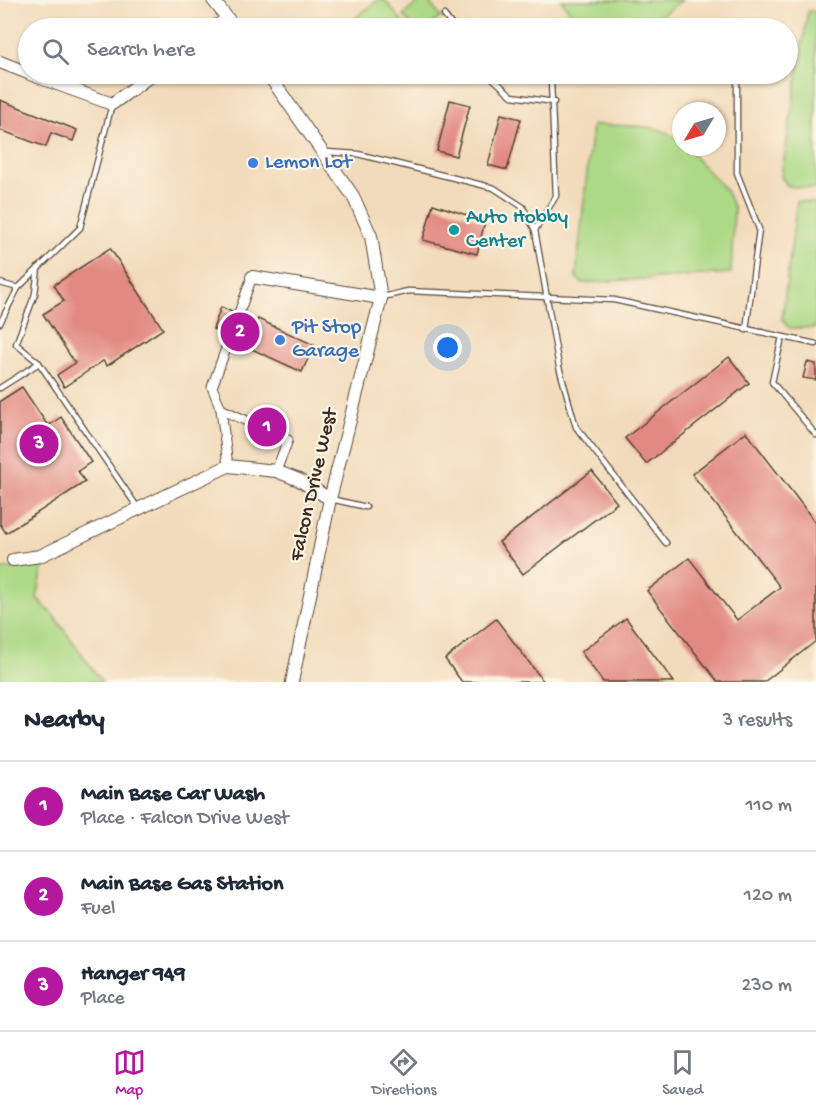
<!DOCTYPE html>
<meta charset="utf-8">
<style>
:root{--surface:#fff;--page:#f2f2f3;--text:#1f2937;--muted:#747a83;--line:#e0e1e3;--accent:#b5179e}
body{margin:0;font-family:"Gochi Hand",sans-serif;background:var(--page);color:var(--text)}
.compass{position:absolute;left:672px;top:102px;width:54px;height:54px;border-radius:50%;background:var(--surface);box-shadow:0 2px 4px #0004;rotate:232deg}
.you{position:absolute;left:448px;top:348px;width:21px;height:21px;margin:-15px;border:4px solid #fff;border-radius:50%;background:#1a73e8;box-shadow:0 0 0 9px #1a73e833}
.badge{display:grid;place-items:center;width:39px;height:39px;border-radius:50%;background:var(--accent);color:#fff;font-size:20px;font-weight:700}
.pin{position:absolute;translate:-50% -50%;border:3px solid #fff;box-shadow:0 2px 6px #0006}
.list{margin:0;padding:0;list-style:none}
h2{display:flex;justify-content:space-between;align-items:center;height:78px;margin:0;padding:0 24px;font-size:26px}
h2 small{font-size:20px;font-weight:400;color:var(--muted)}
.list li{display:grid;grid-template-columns:39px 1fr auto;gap:18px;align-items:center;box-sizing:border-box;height:90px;padding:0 24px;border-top:2px solid var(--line)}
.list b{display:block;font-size:22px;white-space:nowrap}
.list p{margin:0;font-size:20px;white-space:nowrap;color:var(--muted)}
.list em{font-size:20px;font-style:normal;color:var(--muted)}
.icon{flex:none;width:33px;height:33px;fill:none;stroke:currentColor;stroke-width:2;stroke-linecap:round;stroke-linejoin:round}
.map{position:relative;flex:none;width:816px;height:682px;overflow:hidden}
.search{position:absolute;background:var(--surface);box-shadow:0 2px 4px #0004;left:18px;right:18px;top:18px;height:66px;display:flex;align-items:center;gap:15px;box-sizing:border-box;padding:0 21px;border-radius:33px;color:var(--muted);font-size:22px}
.sheet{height:348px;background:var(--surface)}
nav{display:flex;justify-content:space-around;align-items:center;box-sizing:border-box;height:84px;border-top:2px solid var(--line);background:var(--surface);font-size:16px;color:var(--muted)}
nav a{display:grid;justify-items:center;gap:3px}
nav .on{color:var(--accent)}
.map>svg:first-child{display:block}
.green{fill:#acd985;stroke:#748252;stroke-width:1.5}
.building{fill:#e28a82}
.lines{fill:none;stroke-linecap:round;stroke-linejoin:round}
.service-casing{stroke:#564536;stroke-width:7}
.minor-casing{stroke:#564536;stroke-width:11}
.tertiary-casing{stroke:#564536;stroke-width:14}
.service{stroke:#fff;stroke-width:4.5}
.minor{stroke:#fff;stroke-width:9}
.tertiary{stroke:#fff;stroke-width:12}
.shop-dot{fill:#3f7fe0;stroke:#fcf5e5;stroke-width:2}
.culture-dot{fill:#0f9aa8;stroke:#fcf5e5;stroke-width:2}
.labels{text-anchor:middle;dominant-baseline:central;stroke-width:4.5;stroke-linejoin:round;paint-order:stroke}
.shop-label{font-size:21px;fill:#366cbe;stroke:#fcf5e5;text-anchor:start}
.culture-label{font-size:21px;fill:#0d838f;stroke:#fcf5e5;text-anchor:start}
.street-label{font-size:21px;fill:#3b2a1e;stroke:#fcf5e5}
</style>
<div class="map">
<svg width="816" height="682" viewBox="0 0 816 682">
<rect width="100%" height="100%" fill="#fcf5e5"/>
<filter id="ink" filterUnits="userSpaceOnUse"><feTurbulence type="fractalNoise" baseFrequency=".0167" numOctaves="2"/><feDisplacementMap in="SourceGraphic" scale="12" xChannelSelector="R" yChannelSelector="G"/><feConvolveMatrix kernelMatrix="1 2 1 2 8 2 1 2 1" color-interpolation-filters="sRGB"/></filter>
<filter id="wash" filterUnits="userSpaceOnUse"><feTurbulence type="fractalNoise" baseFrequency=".008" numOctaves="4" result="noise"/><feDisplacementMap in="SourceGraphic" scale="24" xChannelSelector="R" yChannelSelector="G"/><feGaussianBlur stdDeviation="1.35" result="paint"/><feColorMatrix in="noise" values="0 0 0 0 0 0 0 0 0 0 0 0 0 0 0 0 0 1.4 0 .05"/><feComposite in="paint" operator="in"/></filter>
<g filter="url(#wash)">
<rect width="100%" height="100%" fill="#f2dbbb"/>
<g class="green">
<path d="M 378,0 L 385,0 L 407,28 L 364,28 L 355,18 Z"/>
<path d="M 421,0 L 427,0 L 441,17 L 427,28 L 414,28 L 403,15 Z"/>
<path d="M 561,0 L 682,0 L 644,28 L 581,26 Z"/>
<path d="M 808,11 L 816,12 L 816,189 L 788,186 L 781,177 Z"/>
<path d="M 592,125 C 619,126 661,121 681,142 L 681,147 L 686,147 L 727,192 L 734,209 L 731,273 L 582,283 L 576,277 Z"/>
<path d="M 797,201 L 816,203 L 816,328 L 789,328 L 782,319 Z"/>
<path d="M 44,563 L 37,598 L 54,616 L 102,682 L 0,682 L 0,570 Z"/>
</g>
<g id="blocks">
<g class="building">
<path d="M 0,100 L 77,130 L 73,141 L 51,133 L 46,147 L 0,130 Z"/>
<path d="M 450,100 L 470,105 L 456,156 L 437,151 Z"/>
<path d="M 501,114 L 521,119 L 507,170 L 488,165 Z"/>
<path d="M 433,204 L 485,221 L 477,254 L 423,240 Z"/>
<path d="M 110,248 L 163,329 L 107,366 L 103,361 L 64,387 L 57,375 L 75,363 L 43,314 L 64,301 L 54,285 Z"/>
<path d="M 221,307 L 232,312 L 224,334 L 213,329 Z"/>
<path d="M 245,317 L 256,322 L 258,319 L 314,345 L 302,372 L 245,346 L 247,343 L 237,339 Z"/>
<path d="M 729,357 L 749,383 L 646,464 L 625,438 Z"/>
<path d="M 807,362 L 816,364 L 816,380 L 803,378 Z"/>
<path d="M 22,387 L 48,426 L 61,417 L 91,462 L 78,471 L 85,482 L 6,533 L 0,524 L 0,401 Z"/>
<path d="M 261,410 L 282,420 L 279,428 L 258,419 Z"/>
<path d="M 746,432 L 816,523 L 816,641 L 764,682 L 718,682 L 647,591 L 689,558 L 737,620 L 780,587 L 692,474 Z"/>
<path d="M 592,471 L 617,503 L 523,574 L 499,542 Z"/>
<path d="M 626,618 L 674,682 L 603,682 L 581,652 Z"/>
<path d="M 496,619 L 544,682 L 462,682 L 445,659 Z"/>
</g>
</g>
</g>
<g filter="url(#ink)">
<use href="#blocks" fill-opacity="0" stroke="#564536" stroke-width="1.5"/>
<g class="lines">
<g class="service-casing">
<g id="service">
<path d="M 444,15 L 454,28"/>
<path d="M 269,28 L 275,21"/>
<path d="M 488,74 L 512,96 L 554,102"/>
<path d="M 737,74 L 737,173 L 759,229 L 746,330"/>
<path d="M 326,152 L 358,154 L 494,188 L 523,207 L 535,230 L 559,367 L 576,427 L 666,543"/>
<path d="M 535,230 L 556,196 L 551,81 L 555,74"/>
<path d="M 38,268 L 35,294 L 16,344 L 39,363 L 138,508"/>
<path d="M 0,283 L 18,288"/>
<path d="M 383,297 L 408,291 L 614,300 L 816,344"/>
<path d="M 0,323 L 18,288 L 80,228 L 112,104"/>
<path d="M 782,337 L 772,382 L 816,435"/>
<path d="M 0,388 L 39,363"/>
<path d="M 331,499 L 366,507"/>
</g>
</g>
<g class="minor-casing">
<g id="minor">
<path d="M 221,409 L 288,440 L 276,471"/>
<path d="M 228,466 L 221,409 L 212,387 L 252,277"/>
</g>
</g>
<g class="tertiary-casing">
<g id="tertiary">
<path d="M 213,0 L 235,28"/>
<path d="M 212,28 L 228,19"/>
<path d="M 0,62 L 28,73"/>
<path d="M 30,74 L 112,104 L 153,74"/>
<path d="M 268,74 L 353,196 L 371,236 L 381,298 L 330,499 L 292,682"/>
<path d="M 252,277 L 381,298"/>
<path d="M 13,560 L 40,556 L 228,466 L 276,471 L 299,480 L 330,499"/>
</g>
</g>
<use href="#service" class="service"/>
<use href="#minor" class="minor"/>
<use href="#tertiary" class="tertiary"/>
</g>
</g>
<g class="shop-dot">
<circle cx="253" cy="163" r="6"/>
<circle cx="280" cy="340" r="6"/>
</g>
<circle class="culture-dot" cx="454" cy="230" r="6"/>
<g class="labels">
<g class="shop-label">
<text x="265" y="163">Lemon Lot</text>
<text x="292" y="328">Pit Stop<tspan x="292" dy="24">Garage</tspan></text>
</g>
<g class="culture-label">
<text x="466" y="218">Auto Hobby<tspan x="466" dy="24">Center</tspan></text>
</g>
<g class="street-label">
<text transform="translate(315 485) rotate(-77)">Falcon Drive West</text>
</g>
</g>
</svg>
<svg class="compass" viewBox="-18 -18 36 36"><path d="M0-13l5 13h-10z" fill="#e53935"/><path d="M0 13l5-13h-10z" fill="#747a83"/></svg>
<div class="you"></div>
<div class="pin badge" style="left:267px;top:427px">1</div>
<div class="pin badge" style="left:240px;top:332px">2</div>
<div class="pin badge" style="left:39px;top:444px">3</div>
<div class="search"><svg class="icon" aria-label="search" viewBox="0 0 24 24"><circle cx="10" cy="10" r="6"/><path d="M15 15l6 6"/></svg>Search here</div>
</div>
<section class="sheet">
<h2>Nearby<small>3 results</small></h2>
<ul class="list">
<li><span class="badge">1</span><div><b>Main Base Car Wash</b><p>Place · Falcon Drive West</p></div><em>110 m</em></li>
<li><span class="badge">2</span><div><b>Main Base Gas Station</b><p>Fuel</p></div><em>120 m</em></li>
<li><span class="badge">3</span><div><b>Hanger 949</b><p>Place</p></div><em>230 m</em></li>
</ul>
</section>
<nav>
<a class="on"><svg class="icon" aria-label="map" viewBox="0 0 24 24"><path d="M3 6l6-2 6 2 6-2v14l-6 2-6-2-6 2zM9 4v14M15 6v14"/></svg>Map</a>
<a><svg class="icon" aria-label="directions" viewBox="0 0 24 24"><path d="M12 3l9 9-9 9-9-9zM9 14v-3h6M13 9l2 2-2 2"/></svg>Directions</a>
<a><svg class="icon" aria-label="saved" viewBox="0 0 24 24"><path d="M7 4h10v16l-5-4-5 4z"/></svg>Saved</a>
</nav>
